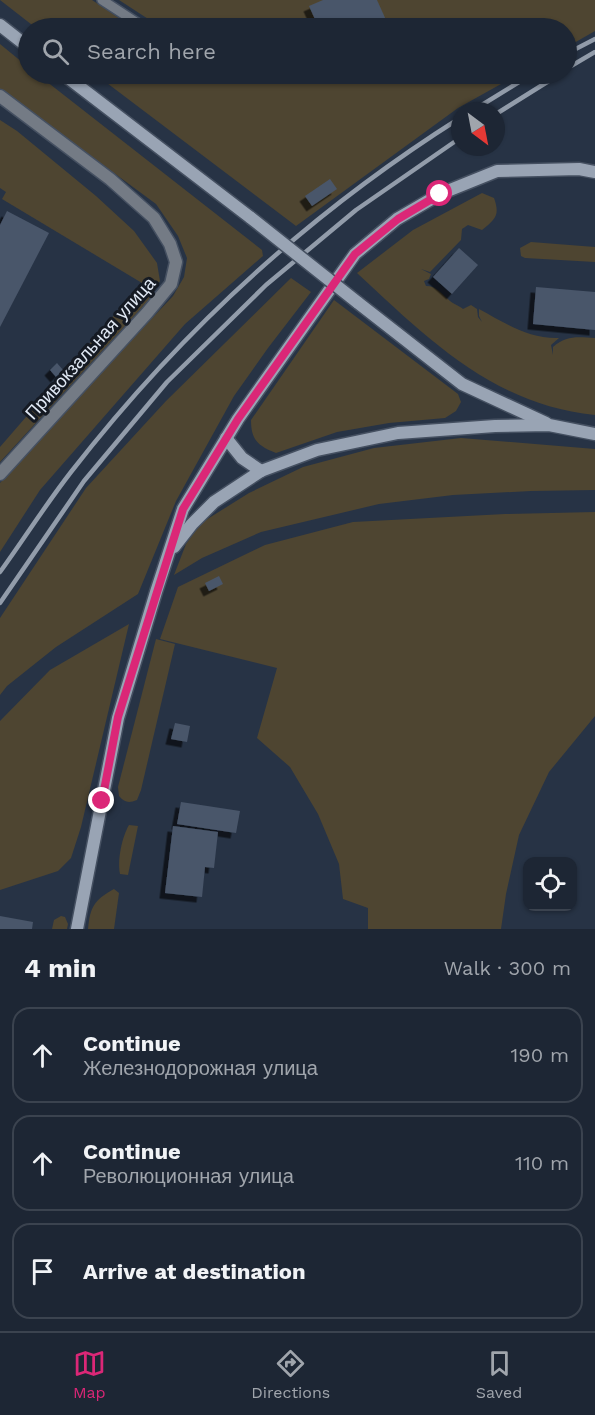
<!DOCTYPE html>
<meta charset="utf-8">
<style>
:root{--surface:#1d2634;--page:#2a3240;--text:#f1f3f6;--muted:#a0a5ac;--line:#3b434f;--accent:#db2777}
body{margin:0;font-family:"Work Sans",sans-serif;background:var(--page);color:var(--text)}
.controls{position:absolute;right:18px;bottom:18px;display:grid;overflow:hidden;border-radius:12px;box-shadow:0 2px 4px #0004}
.controls button{width:54px;height:54px;display:grid;place-items:center;padding:0;border:0;border-bottom:2px solid var(--line);background:var(--surface);color:var(--text);font:30px sans-serif}
.compass{position:absolute;left:451px;top:102px;width:54px;height:54px;border-radius:50%;background:var(--surface);box-shadow:0 2px 4px #0004;rotate:148deg}
.stop{position:absolute;width:18px;height:18px;margin:-14px;border:4px solid #db2777;border-radius:50%;background:#fff}
.stop.end{background:#db2777;border-color:#fff;box-shadow:0 2px 6px #0008}
.list{margin:0;padding:0;list-style:none}
h2{display:flex;justify-content:space-between;align-items:center;height:78px;margin:0;padding:0 24px;font-size:26px}
h2 small{font-size:20px;font-weight:400;color:var(--muted)}
.list li{display:grid;grid-template-columns:39px 1fr auto;gap:18px;align-items:center;box-sizing:border-box;height:96px;margin:0 12px 12px;padding:0 12px;border:2px solid var(--line);border-radius:18px}
.list b{display:block;font-size:22px;white-space:nowrap}
.list p{margin:0;font-size:20px;white-space:nowrap;color:var(--muted)}
.list em{font-size:20px;font-style:normal;color:var(--muted)}
.icon{flex:none;width:33px;height:33px;fill:none;stroke:currentColor;stroke-width:2;stroke-linecap:round;stroke-linejoin:round}
.map{position:relative;flex:none;width:595px;height:929px;overflow:hidden}
.search{position:absolute;background:var(--surface);box-shadow:0 2px 4px #0004;left:18px;right:18px;top:18px;height:66px;display:flex;align-items:center;gap:15px;box-sizing:border-box;padding:0 21px;border-radius:33px;color:var(--muted);font-size:22px}
.sheet{height:402px;background:var(--surface)}
nav{display:flex;justify-content:space-around;align-items:center;box-sizing:border-box;height:84px;border-top:2px solid var(--line);background:var(--surface);font-size:16px;color:var(--muted)}
nav a{display:grid;justify-items:center;gap:3px}
nav .on{color:var(--accent)}
.map>svg:first-child{display:block}
.green{fill:#4e4531}
.building{fill:#49566a;filter:url(#shadow)}
.lines{fill:none;stroke-linecap:round;stroke-linejoin:round}
.lane-casing{stroke:#455061;stroke-width:12}
.street-casing{stroke:#455061;stroke-width:15}
.secondary-casing{stroke:#455061;stroke-width:15}
.lane{stroke:#747b85;stroke-width:9}
.street{stroke:#747b85;stroke-width:12}
.secondary{stroke:#99a4b4;stroke-width:12}
.rail{stroke:#929caa;stroke-width:4.5}
.secondary-bridge-casing{stroke:#455061;stroke-width:15;stroke-linecap:butt}
.secondary-bridge{stroke:#99a4b4;stroke-width:12}
.route{stroke:#db2777;stroke-width:8}
.labels{text-anchor:middle;dominant-baseline:central;stroke-width:6;stroke-linejoin:round;paint-order:stroke}
.street-label{font-size:18px;fill:#e1e9f5;stroke:#151a23}
</style>
<div class="map">
<svg width="595" height="929" viewBox="0 0 595 929">
<defs>
<filter id="shadow"><feDropShadow dx="-5.5" dy="5.5" stdDeviation="0" flood-color="#0009"/></filter>
</defs>
<rect width="100%" height="100%" fill="#273345"/>
<g class="green">
<path d="M 0,0 L 92,0 L 134,28 L 36,28 Z"/>
<path d="M 119,0 L 595,0 L 595,31 L 567,47 L 566,28 L 162,28 Z"/>
<path d="M 0,44 L 28,67 L 28,74 L 37,74 L 262,250 L 263,256 L 185,324 L 40,490 L 0,552 L 0,483 L 42,435 L 173,296 L 184,277 L 187,258 L 178,236 L 156,204 L 0,89 Z"/>
<path d="M 95,74 L 222,74 L 249,77 L 262,74 L 519,74 L 458,108 L 296,226 Z"/>
<path d="M 0,120 L 17,131 L 96,196 L 134,231 L 157,263 L 160,281 L 148,301 L 0,462 L 0,447 L 142,283 L 2,199 L 6,192 L 0,188 Z"/>
<path d="M 482,193 L 494,198 C 500,215 496,219 482,230 L 468,225 L 462,229 L 461,240 L 430,272 L 421,269 L 431,274 L 429,279 L 424,281 L 426,286 C 437,286 442,294 450,301 C 453,304 460,306 463,309 L 471,305 L 477,309 L 478,317 L 482,322 L 479,316 L 479,309 C 505,323 528,339 559,338 L 551,345 L 553,355 L 553,347 C 566,335 578,337 595,338 L 595,415 C 494,405 428,339 357,273 L 413,230 Z"/>
<path d="M 531,242 L 595,247 L 595,262 L 525,258 L 521,256 L 520,248 Z"/>
<path d="M 291,278 L 311,292 L 268,348 L 234,396 L 176,501 L 138,594 L 56,647 L 7,686 L 0,695 L 0,618 L 86,488 L 166,401 Z"/>
<path d="M 334,300 L 458,394 L 461,402 L 456,411 L 445,418 L 389,423 L 337,432 L 276,453 C 258,446 251,440 251,420 Z"/>
<path d="M 461,438 L 595,449 L 595,490 L 531,491 L 453,495 L 379,504 L 261,532 L 202,558 L 174,575 L 186,544 L 201,523 L 249,493 L 303,467 L 374,448 Z"/>
<path d="M 595,512 L 595,716 L 549,772 L 519,835 L 506,894 L 501,929 L 368,929 L 368,908 L 343,899 L 339,864 L 318,814 L 290,767 L 257,738 L 277,668 L 160,639 L 178,587 L 265,545 L 353,522 L 505,514 Z"/>
<path d="M 129,624 L 81,827 L 71,858 L 58,871 L 0,890 L 0,721 L 50,670 Z"/>
<path d="M 156,639 L 175,644 L 141,790 L 137,800 C 129,803 125,803 119,796 L 118,787 Z"/>
<path d="M 129,825 L 138,826 L 128,875 L 120,874 C 117,860 122,837 129,825 Z"/>
<path d="M 114,889 L 119,893 L 114,929 L 88,929 C 90,907 94,900 114,889 Z"/>
<path d="M 61,916 L 65,917 L 68,924 L 67,929 L 52,929 L 54,920 Z"/>
</g>
<g class="building">
<path d="M 323,0 L 377,0 L 386,20 L 366,28 L 319,28 L 309,6 Z"/>
<path d="M 330,179 L 337,189 L 312,206 L 305,196 Z"/>
<path d="M 7,211 L 49,233 L 0,327 L 0,225 Z"/>
<path d="M 459,248 L 478,265 L 452,294 L 433,277 Z"/>
<path d="M 536,287 L 595,292 L 595,330 L 533,324 Z"/>
<path d="M 57,363 L 63,370 L 56,377 L 50,370 Z"/>
<path d="M 219,576 L 223,584 L 209,591 L 205,583 Z"/>
<path d="M 175,723 L 190,726 L 187,742 L 171,739 Z"/>
<path d="M 181,802 L 240,811 L 236,833 L 177,824 Z"/>
<path d="M 173,826 L 218,832 L 214,868 L 205,867 L 202,897 L 165,893 Z"/>
<path d="M 0,916 L 33,922 L 32,929 L 0,929 Z"/>
</g>
<g class="lines">
<g class="lane-casing">
<path id="lane" d="M 102,0 L 145,28"/>
</g>
<g class="street-casing">
<path id="street" d="M 0,96 L 110,179 L 154,218 L 170,244 L 176,262 L 171,284 L 147,313 L 0,474"/>
</g>
<g class="secondary-casing">
<g id="secondary">
<path d="M 0,25 L 28,47"/>
<path d="M 63,74 L 251,218"/>
<path d="M 357,302 L 462,384 L 546,423"/>
<path d="M 226,438 L 242,458 L 261,471"/>
<path d="M 174,547 L 192,524 L 214,502 L 261,471 L 317,450 L 398,433 L 495,426 L 549,425 L 595,434"/>
<path d="M 77,929 L 118,718 L 156,592 L 183,509 L 238,419 L 355,254 L 397,219 L 440,194 L 497,171 L 579,169 L 595,172"/>
</g>
</g>
<use href="#lane" class="lane"/>
<use href="#street" class="street"/>
<use href="#secondary" class="secondary"/>
<g class="rail">
<path d="M 566,54 L 595,39"/>
<path d="M 566,69 L 595,52"/>
<path d="M 472,111 L 532,74"/>
<path d="M 496,114 L 560,74"/>
<path d="M 0,572 C 24,539 46,504 71,472 C 179,333 311,212 460,118"/>
<path d="M 0,603 L 84,481 L 167,382 L 266,285 L 356,210 L 460,138"/>
</g>
<g class="secondary-bridge-casing">
<path id="secondary-bridge" d="M 251,218 L 357,302"/>
</g>
<use href="#secondary-bridge" class="secondary-bridge"/>
</g>
<g class="lines">
<path class="route" d="M 102,801 L 118,717 L 183,509 L 238,419 L 355,254 L 398,219 L 440,194"/>
</g>
<g class="labels">
<g class="street-label">
<text transform="translate(90 348) rotate(-48)">Привокзальная улица</text>
</g>
</g>
</svg>
<div class="controls">
<button><svg class="icon" aria-label="locate" viewBox="0 0 24 24"><circle cx="12" cy="12" r="6"/><path d="M12 2v4M12 18v4M2 12h4M18 12h4"/></svg></button>
</div>
<svg class="compass" viewBox="-18 -18 36 36"><path d="M0-13l5 13h-10z" fill="#e53935"/><path d="M0 13l5-13h-10z" fill="#a0a5ac"/></svg>
<div class="stop" style="left:440px;top:194px"></div>
<div class="stop end" style="left:102px;top:801px"></div>
<div class="search"><svg class="icon" aria-label="search" viewBox="0 0 24 24"><circle cx="10" cy="10" r="6"/><path d="M15 15l6 6"/></svg>Search here</div>
</div>
<section class="sheet">
<h2>4 min<small>Walk · 300 m</small></h2>
<ul class="list">
<li><svg class="icon" aria-label="ahead" viewBox="0 0 24 24"><path d="M12 20V5M6 11l6-6 6 6"/></svg><div><b>Continue</b><p>Железнодорожная улица</p></div><em>190 m</em></li>
<li><svg class="icon" aria-label="ahead" viewBox="0 0 24 24"><path d="M12 20V5M6 11l6-6 6 6"/></svg><div><b>Continue</b><p>Революционная улица</p></div><em>110 m</em></li>
<li><svg class="icon" aria-label="arrive" viewBox="0 0 24 24"><path d="M6 21V4h12l-3 4 3 4H6"/></svg><div><b>Arrive at destination</b></div></li>
</ul>
</section>
<nav>
<a class="on"><svg class="icon" aria-label="map" viewBox="0 0 24 24"><path d="M3 6l6-2 6 2 6-2v14l-6 2-6-2-6 2zM9 4v14M15 6v14"/></svg>Map</a>
<a><svg class="icon" aria-label="directions" viewBox="0 0 24 24"><path d="M12 3l9 9-9 9-9-9zM9 14v-3h6M13 9l2 2-2 2"/></svg>Directions</a>
<a><svg class="icon" aria-label="saved" viewBox="0 0 24 24"><path d="M7 4h10v16l-5-4-5 4z"/></svg>Saved</a>
</nav>
